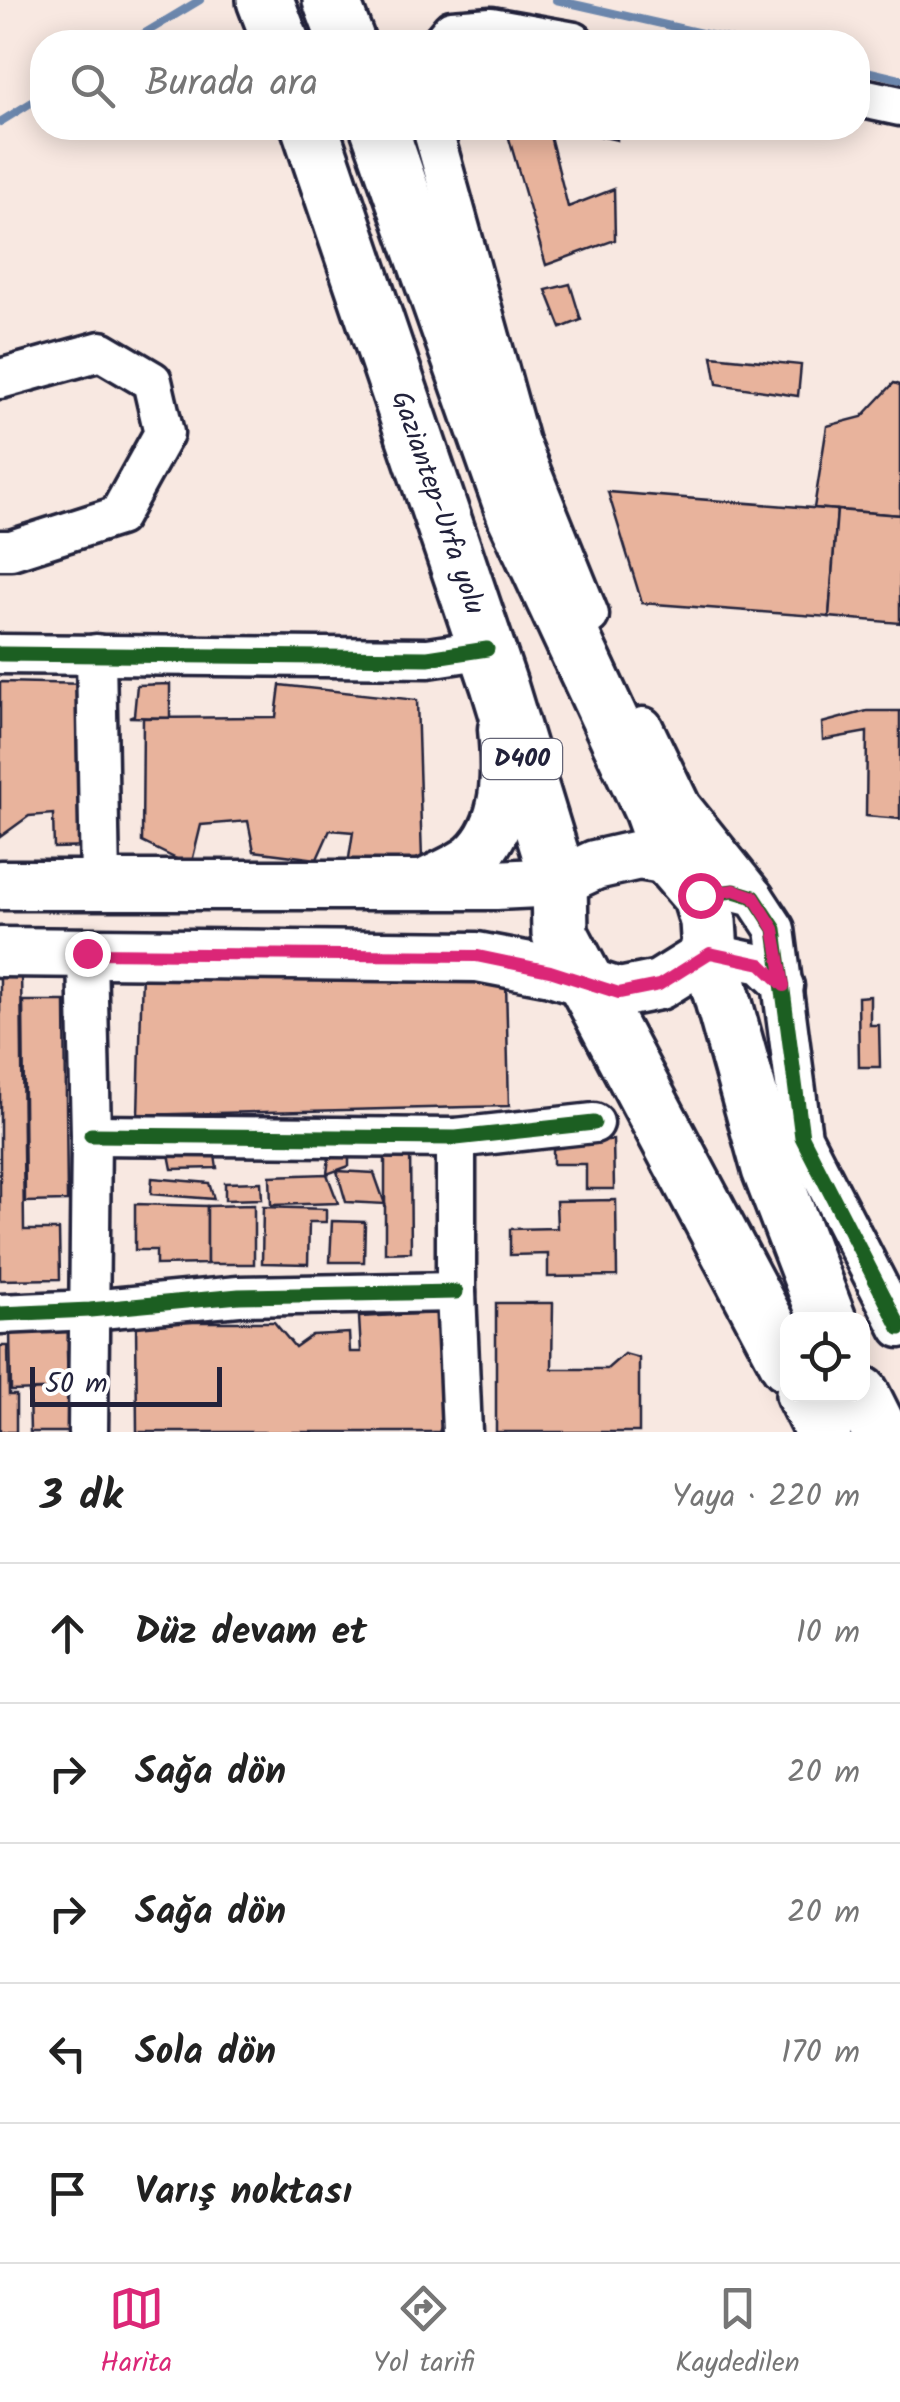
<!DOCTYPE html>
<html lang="tr">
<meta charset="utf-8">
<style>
:root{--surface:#fff;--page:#f6f6f6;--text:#222;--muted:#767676;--line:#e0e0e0;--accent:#db2777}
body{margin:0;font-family:Kalam,sans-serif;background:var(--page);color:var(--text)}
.controls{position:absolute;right:30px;bottom:30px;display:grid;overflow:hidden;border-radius:20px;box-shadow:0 5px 25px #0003}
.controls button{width:90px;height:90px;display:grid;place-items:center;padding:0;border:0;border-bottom:2px solid var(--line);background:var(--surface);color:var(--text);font:50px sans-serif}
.scale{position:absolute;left:30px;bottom:25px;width:192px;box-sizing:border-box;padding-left:10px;border:5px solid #22223b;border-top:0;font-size:28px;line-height:35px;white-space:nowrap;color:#22223b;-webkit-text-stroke:8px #fff;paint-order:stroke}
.stop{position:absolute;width:30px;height:30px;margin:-22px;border:8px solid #db2777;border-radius:50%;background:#fff}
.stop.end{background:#db2777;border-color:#fff;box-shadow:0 2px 10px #0008}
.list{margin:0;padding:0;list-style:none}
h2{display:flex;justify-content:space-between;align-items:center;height:130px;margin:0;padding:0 40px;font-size:42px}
h2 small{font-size:32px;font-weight:400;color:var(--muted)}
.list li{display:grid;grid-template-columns:65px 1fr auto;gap:30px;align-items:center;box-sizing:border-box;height:140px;padding:0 40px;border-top:2px solid var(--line)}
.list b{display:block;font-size:38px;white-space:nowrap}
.list em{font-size:32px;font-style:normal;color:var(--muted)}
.icon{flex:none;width:55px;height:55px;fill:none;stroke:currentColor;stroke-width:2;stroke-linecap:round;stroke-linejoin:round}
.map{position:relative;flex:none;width:900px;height:1432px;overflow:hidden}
.search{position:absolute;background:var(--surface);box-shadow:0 5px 25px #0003;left:30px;right:30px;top:30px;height:110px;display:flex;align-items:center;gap:25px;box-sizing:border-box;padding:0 35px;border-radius:40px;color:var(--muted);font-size:38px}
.sheet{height:830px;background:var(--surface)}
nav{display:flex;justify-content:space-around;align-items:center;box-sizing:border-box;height:140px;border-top:2px solid var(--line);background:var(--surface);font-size:28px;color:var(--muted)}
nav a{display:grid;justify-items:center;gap:5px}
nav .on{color:var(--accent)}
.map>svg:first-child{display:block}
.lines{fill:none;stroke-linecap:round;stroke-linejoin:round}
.stream{stroke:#6c87ad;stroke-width:8}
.building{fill:#e8b39c;stroke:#22223b;stroke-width:2.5}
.minor-casing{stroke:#22223b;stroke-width:45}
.major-casing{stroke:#22223b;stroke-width:55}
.highway-casing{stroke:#22223b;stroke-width:62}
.minor{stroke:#fff;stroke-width:38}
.major{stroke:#fff;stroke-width:48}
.highway{stroke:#fff;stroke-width:55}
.cycleway-casing{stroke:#fff;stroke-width:21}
.cycleway{stroke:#1b5e20;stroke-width:15}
.route{stroke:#db2777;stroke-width:12}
.labels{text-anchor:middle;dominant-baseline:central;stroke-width:10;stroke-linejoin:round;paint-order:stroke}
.shield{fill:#fff;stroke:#646476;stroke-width:2.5}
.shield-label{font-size:25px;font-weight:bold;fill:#22223b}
.street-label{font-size:28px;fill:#22223b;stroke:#fff}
</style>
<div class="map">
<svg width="900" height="1432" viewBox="0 0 900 1432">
<rect width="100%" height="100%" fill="#f8e8e1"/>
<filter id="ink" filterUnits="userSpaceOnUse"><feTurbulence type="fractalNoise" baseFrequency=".01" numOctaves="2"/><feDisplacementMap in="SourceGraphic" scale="20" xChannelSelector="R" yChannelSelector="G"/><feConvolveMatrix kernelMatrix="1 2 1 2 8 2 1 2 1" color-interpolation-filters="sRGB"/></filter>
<g filter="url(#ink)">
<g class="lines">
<g class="stream">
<path d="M 556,0 L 741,42"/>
<path d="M 130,42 L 200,0"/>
<path d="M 858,69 L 900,79"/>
<path d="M 0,122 L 42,96"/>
</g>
</g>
<g class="building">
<path d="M 506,128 L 548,128 L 568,207 L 614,189 L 615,240 L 546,265 Z"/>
<path d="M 564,128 L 617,128 L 617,140 Z"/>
<path d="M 570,284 L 581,320 L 561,328 L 546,290 Z"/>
<path d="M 712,356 L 801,365 L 798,396 L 717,384 Z"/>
<path d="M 894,383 L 900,385 L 900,515 L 814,508 L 827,426 L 862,417 Z"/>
<path d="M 608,492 L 837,510 L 829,617 L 642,603 Z"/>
<path d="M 837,510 L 900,515 L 900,623 L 829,617 Z"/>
<path d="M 0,682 L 88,684 L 93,847 L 54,848 L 53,814 L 29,816 L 0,837 Z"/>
<path d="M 170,684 L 170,718 L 129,717 L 134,715 L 137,685 Z"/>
<path d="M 280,685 L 417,700 L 422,860 L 347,871 L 353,832 L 330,830 L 317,859 L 254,851 L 248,821 L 201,825 L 191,866 L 142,842 L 143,718 L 276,717 Z"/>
<path d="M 867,711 L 900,711 L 900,819 L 866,816 L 867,732 L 823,740 L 822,723 Z"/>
<path d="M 0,967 L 21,967 L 24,1230 L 59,1230 L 60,1279 L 0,1280 Z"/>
<path d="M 142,971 L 506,983 L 509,1106 L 138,1115 Z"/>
<path d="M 870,996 L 870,1025 L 879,1025 L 880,1067 L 859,1067 L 858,997 Z"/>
<path d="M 23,1001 L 65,1001 L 67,1201 L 25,1202 Z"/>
<path d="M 553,1134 L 586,1140 L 613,1140 L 614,1189 L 586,1189 L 586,1164 L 553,1164 Z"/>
<path d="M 385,1146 L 410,1147 L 411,1252 L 385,1253 Z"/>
<path d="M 349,1151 L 349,1166 L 327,1174 L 329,1157 Z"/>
<path d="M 169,1154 L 215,1155 L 217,1168 L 172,1169 Z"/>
<path d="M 337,1171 L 374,1173 L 385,1204 L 346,1202 Z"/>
<path d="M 327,1174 L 338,1203 L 271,1205 L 270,1176 Z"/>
<path d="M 152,1178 L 209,1183 L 214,1199 L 151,1194 Z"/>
<path d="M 261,1182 L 262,1199 L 225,1200 L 225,1183 Z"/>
<path d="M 616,1200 L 617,1276 L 548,1277 L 548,1254 L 510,1255 L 510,1229 L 557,1228 L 556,1201 Z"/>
<path d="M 135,1204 L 207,1206 L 207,1264 L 156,1265 L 156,1250 L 135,1250 Z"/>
<path d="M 254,1205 L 254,1264 L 207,1264 L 207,1206 Z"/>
<path d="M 263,1207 L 326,1209 L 326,1222 L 309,1222 L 308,1264 L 262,1263 Z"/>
<path d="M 332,1221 L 365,1222 L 364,1262 L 330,1262 Z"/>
<path d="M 496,1303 L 553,1303 L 552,1369 L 607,1369 L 624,1354 L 639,1358 L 639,1432 L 496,1432 Z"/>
<path d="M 436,1313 L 442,1425 L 439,1432 L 137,1432 L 136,1322 L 274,1322 L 295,1347 L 312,1335 L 349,1333 L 350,1352 L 361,1352 L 359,1317 Z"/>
<path d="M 71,1327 L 72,1352 L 67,1352 L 68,1389 L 11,1391 L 10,1329 Z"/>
<path d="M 0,1346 L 8,1346 L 9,1395 L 16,1395 L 16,1432 L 0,1432 Z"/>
<path d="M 68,1389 L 70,1432 L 30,1432 L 29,1391 Z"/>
</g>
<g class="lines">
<g class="minor-casing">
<g id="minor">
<path d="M 442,42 L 452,30 L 491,27 L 574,42"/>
<path d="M 858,97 L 900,106"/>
<path d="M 432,128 L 519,442 L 589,615"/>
<path d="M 0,379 L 101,351 L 152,381 L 164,433 L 118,516 L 11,550 L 0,550"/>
<path d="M 0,654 L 428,658 L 487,649"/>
<path d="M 96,654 L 100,884"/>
<path d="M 643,727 L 681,806 L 754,897"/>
<path d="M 730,891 L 754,897 L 775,929 L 802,1137 L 900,1328"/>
<path d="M 87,953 L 91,1135 L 88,1432"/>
<path d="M 710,953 L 761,964 L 784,986"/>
<path d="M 91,1135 L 456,1138 L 594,1123"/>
<path d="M 456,1138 L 456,1292 L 462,1432"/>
<path d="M 0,1314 L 90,1310 L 239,1296 L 456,1292"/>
</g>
</g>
<g class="major-casing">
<g id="major">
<path d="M 425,884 C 440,876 461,868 474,857 C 509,825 507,771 503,729"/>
<path d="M 0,885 L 496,885 L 559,882 L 595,865 L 639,855 L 670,860"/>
<path d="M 0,952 L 477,957 L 551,971 L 619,993 L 659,985 L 710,953"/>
</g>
</g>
<g class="highway-casing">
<g id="highway">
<path d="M 265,0 L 281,42"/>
<path d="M 331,0 L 347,42"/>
<path d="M 310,128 L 499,685 L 559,882 L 560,934 L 788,1363"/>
<path d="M 379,128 L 516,517 L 652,810 L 670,860 L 700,895 L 708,921 L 710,953 L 770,1169 L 828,1320"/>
<path d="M 804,1394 L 823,1432"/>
<path d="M 861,1394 L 880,1432"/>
</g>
</g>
<use href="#minor" class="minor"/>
<use href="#major" class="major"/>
<use href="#highway" class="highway"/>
<g class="cycleway-casing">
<g id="cycleway">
<path d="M 0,654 L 428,658 L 487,649"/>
<path d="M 700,895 L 734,891 L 754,897 L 775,929 L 802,1137 L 900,1328"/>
<path d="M 91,1135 L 456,1138 L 594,1123"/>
<path d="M 0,1314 L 90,1310 L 239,1296 L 456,1292"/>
</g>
</g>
<use href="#cycleway" class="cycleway"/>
</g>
</g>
<g class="lines" filter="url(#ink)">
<path class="route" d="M 87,953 L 477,956 L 550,971 L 619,993 L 659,985 L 710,953 L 761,964 L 784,986 L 774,929 L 754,897 L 734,890 L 700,895"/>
</g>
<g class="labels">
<rect class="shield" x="482" y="739" width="80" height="40" rx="8"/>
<g class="shield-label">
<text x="522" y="759">D400</text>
</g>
<g class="street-label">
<text transform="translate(437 503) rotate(71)">Gaziantep-Urfa yolu</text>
</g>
</g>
</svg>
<div class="controls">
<button><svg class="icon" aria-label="locate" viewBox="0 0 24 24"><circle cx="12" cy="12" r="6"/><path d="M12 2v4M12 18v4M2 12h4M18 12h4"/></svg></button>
</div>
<div class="scale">50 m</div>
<div class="stop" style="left:700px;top:895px"></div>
<div class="stop end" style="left:87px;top:953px"></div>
<div class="search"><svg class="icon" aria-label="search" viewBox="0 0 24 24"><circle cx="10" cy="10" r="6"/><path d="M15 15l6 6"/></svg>Burada ara</div>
</div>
<section class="sheet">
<h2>3 dk<small>Yaya · 220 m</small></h2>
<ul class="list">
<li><svg class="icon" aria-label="ahead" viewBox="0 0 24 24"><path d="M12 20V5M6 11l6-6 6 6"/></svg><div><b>Düz devam et</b></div><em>10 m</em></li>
<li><svg class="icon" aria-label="right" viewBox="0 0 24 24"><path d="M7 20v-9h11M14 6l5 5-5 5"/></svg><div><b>Sağa dön</b></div><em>20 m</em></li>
<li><svg class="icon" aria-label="right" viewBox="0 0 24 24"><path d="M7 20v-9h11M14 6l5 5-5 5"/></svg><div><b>Sağa dön</b></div><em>20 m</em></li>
<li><svg class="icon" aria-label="left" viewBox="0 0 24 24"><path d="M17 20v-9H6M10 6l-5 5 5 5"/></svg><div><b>Sola dön</b></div><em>170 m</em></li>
<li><svg class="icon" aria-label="arrive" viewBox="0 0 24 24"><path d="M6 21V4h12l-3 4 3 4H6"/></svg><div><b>Varış noktası</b></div></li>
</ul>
</section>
<nav>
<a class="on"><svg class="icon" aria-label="map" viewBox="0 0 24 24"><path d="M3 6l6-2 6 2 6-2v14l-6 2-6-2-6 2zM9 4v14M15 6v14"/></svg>Harita</a>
<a><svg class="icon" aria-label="directions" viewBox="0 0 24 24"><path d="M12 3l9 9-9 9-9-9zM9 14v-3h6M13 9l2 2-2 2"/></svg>Yol tarifi</a>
<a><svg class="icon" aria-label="saved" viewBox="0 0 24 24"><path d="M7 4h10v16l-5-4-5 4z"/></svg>Kaydedilen</a>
</nav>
